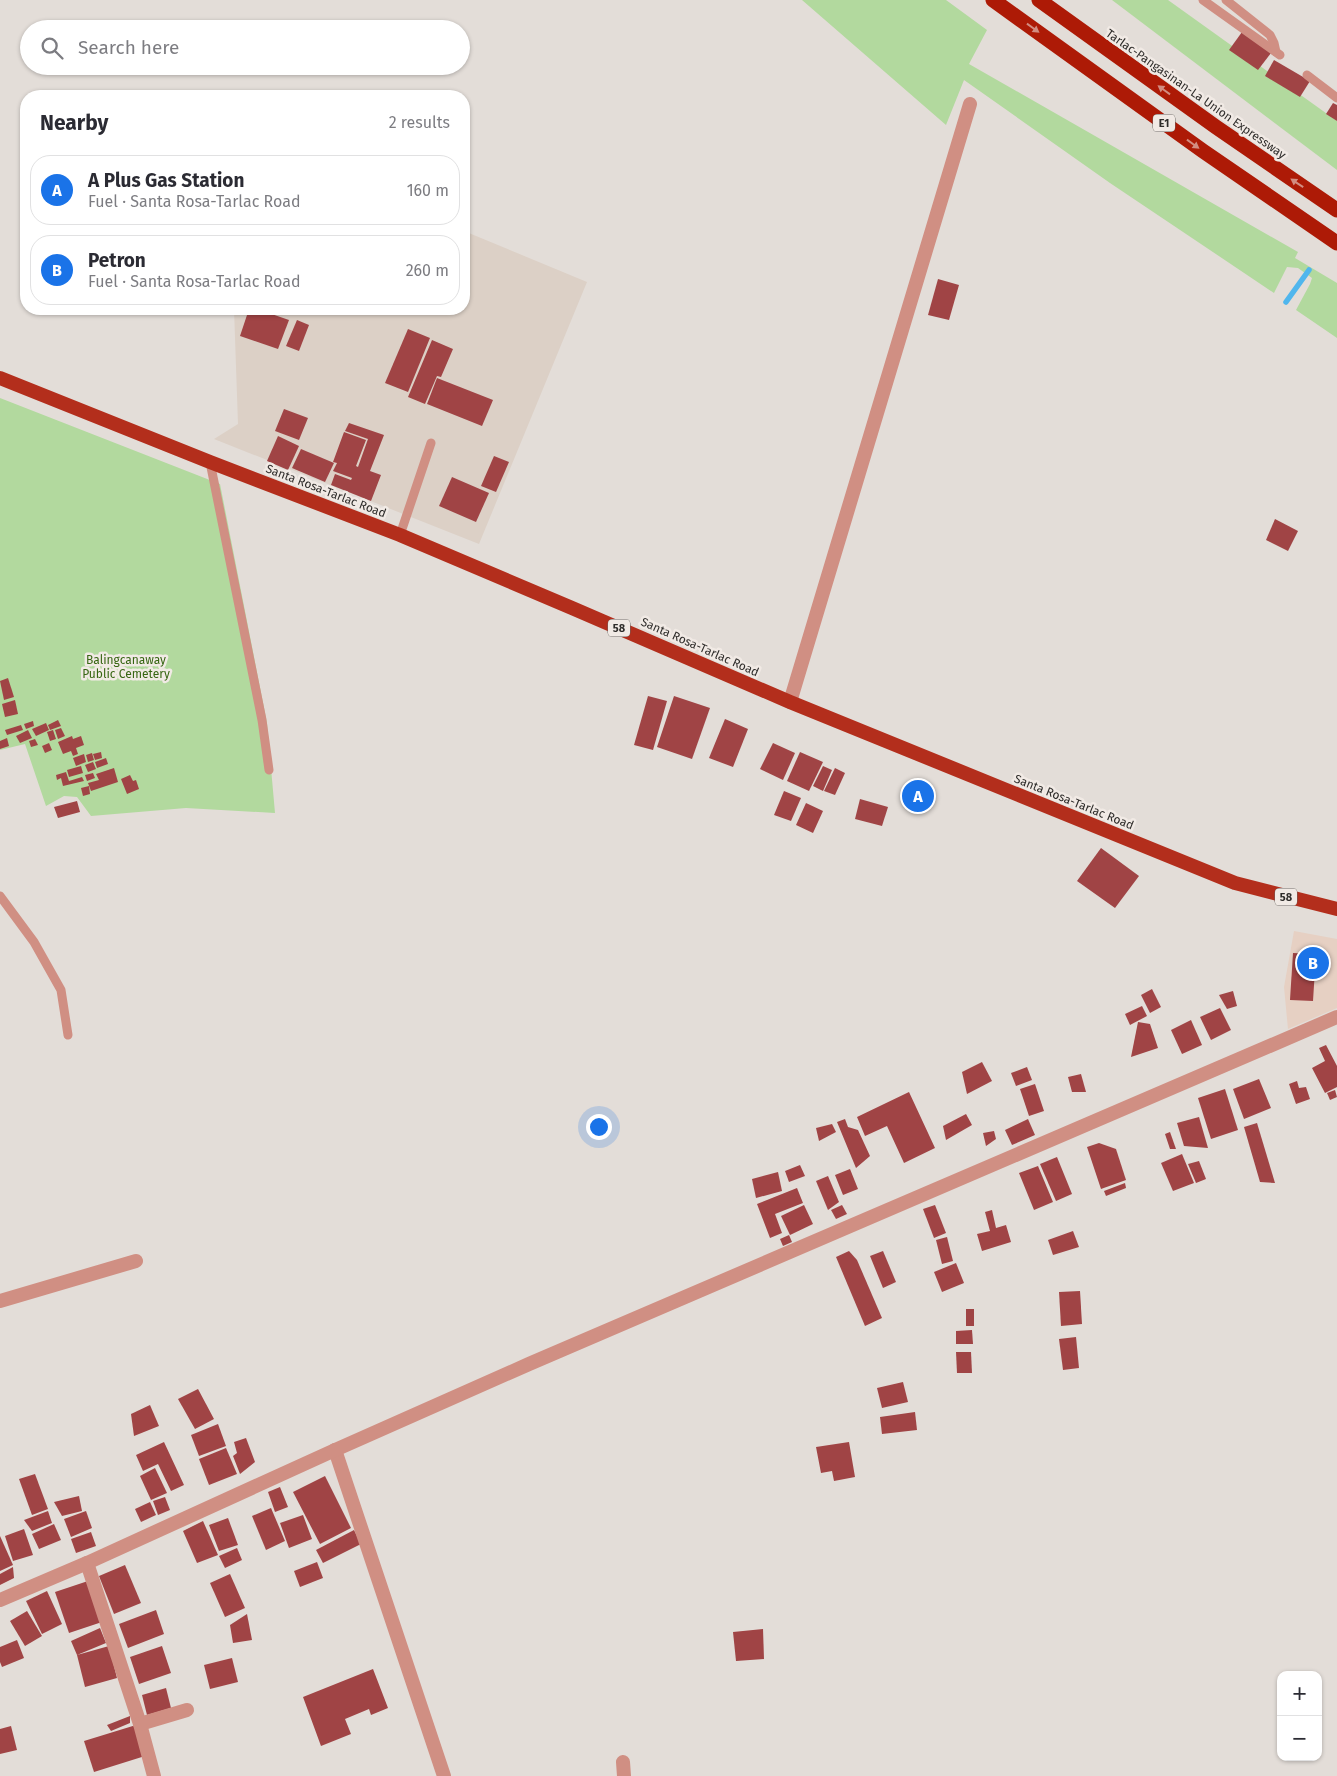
<!DOCTYPE html>
<meta charset="utf-8">
<style>
:root{--surface:#fff;--page:#f2f2f3;--text:#2b2b33;--muted:#7c7c81;--line:#e1e1e2;--accent:#1a73e8}
body{margin:0;font-family:"Fira Sans",sans-serif;background:var(--page);color:var(--text)}
.controls{position:absolute;right:15px;bottom:15px;display:grid;overflow:hidden;border-radius:10px;box-shadow:0 1px 4px #0004}
.controls button{width:45px;height:45px;display:grid;place-items:center;padding:0;border:0;border-bottom:1px solid var(--line);background:var(--surface);color:var(--text);font:25px sans-serif}
.you{position:absolute;left:598px;top:1126px;width:18px;height:18px;margin:-12px;border:4px solid #fff;border-radius:50%;background:#1a73e8;box-shadow:0 0 0 8px #1a73e833}
.badge{display:grid;place-items:center;width:32px;height:32px;border-radius:50%;background:var(--accent);color:#fff;font-size:16px;font-weight:700}
.pin{position:absolute;translate:-50% -50%;border:2px solid #fff;box-shadow:0 1px 5px #0006}
.list{margin:0;padding:0;list-style:none}
h2{display:flex;justify-content:space-between;align-items:center;height:65px;margin:0;padding:0 20px;font-size:21px}
h2 small{font-size:16px;font-weight:400;color:var(--muted)}
.list li{display:grid;grid-template-columns:32px 1fr auto;gap:15px;align-items:center;box-sizing:border-box;height:70px;margin:0 10px 10px;padding:0 10px;border:1px solid var(--line);border-radius:20px}
.list b{display:block;font-size:19px;white-space:nowrap}
.list p{margin:0;font-size:16px;white-space:nowrap;color:var(--muted)}
.list em{font-size:16px;font-style:normal;color:var(--muted)}
.icon{flex:none;width:28px;height:28px;fill:none;stroke:currentColor;stroke-width:2;stroke-linecap:round;stroke-linejoin:round}
.map{position:relative;flex:none;width:1337px;height:1776px;overflow:hidden}
.search{position:absolute;background:var(--surface);box-shadow:0 1px 4px #0004;left:20px;top:20px;width:450px;height:55px;display:flex;align-items:center;gap:12px;box-sizing:border-box;padding:0 18px;border-radius:28px;color:var(--muted);font-size:19px}
.panel{position:absolute;background:var(--surface);box-shadow:0 1px 4px #0004;left:20px;top:90px;width:450px;height:225px;border-radius:20px}
.map>svg:first-child{display:block}
.commercial{fill:#e6d0c3}
.built{fill:#dcd0c6}
.green{fill:#b2d99e}
.lines{fill:none;stroke-linecap:round;stroke-linejoin:round}
.stream{stroke:#50b6ed;stroke-width:5.5}
.building{fill:#a04445}
.service{stroke:#d08f83;stroke-width:9}
.minor{stroke:#d08f83;stroke-width:14}
.tertiary{stroke:#d08f83;stroke-width:14}
.trunk{stroke:#b32e1c;stroke-width:14}
.motorway{stroke:#ad1a06;stroke-width:15}
.oneway{fill:#d28c81}
.labels{text-anchor:middle;dominant-baseline:central;stroke-width:5;stroke-linejoin:round;paint-order:stroke}
.shield{fill:#f1eae5;stroke:#686562;stroke-width:1}
.shield-label{font-size:11px;font-weight:bold;fill:#2e2c2a}
.street-label{font-size:12px;fill:#2e2c2a;stroke:#f1eae5}
.park-label{font-size:12px;fill:#376613;stroke:#f1eae5}
</style>
<div class="map">
<svg width="1337" height="1776" viewBox="0 0 1337 1776">
<rect width="100%" height="100%" fill="#e3ddd8"/>
<path class="commercial" d="M 1294,931 L 1337,939 L 1337,1008 L 1288,1029 L 1284,987 Z"/>
<path class="built" d="M 464,231 L 587,282 L 479,544 L 214,439 L 238,424 L 234,309 L 464,309 Z"/>
<g class="green">
<path d="M 802,0 L 946,0 L 987,30 L 969,64 L 1298,252 L 1295,258 L 1337,283 L 1337,338 L 1296,310 L 1310,284 L 1312,278 L 1298,268 L 1287,267 L 1274,293 L 1110,183 L 964,80 L 946,125 Z"/>
<path d="M 1112,0 L 1168,0 L 1337,121 L 1337,170 Z"/>
<path d="M 0,398 L 220,484 L 267,723 L 275,813 L 186,808 L 91,816 L 77,797 L 64,796 L 46,806 L 25,744 L 0,750 Z"/>
</g>
<g class="lines">
<path class="stream" d="M 1286,302 L 1309,270"/>
</g>
<g class="building">
<path d="M 1242,32 L 1271,53 L 1258,70 L 1229,50 Z"/>
<path d="M 1274,60 L 1310,81 L 1300,97 L 1265,76 Z"/>
<path d="M 1333,103 L 1337,105 L 1337,121 L 1326,114 Z"/>
<path d="M 938,279 L 959,285 L 949,320 L 928,315 Z"/>
<path d="M 249,309 L 257,309 L 289,320 L 278,349 L 240,336 Z"/>
<path d="M 297,320 L 309,325 L 299,351 L 286,346 Z"/>
<path d="M 408,329 L 430,338 L 408,392 L 385,383 Z"/>
<path d="M 432,340 L 453,349 L 441,377 L 437,376 L 425,404 L 408,397 Z"/>
<path d="M 437,378 L 493,400 L 482,426 L 427,404 Z"/>
<path d="M 284,409 L 308,418 L 299,440 L 275,431 Z"/>
<path d="M 349,423 L 384,435 L 370,471 L 381,475 L 371,501 L 331,485 L 335,474 L 351,480 L 352,478 L 333,471 L 337,463 L 333,462 L 344,432 L 366,440 L 356,466 L 358,467 L 368,439 L 345,431 Z"/>
<path d="M 278,436 L 299,446 L 288,470 L 267,461 Z"/>
<path d="M 301,449 L 334,463 L 325,482 L 292,468 Z"/>
<path d="M 494,456 L 509,462 L 496,492 L 481,486 Z"/>
<path d="M 452,477 L 489,493 L 476,522 L 439,506 Z"/>
<path d="M 1275,519 L 1298,531 L 1288,551 L 1266,540 Z"/>
<path d="M 8,678 L 14,697 L 4,700 L 0,681 Z"/>
<path d="M 648,696 L 667,701 L 653,750 L 634,745 Z"/>
<path d="M 674,696 L 710,708 L 692,759 L 657,747 Z"/>
<path d="M 15,700 L 18,714 L 5,717 L 2,704 Z"/>
<path d="M 725,719 L 748,729 L 733,767 L 709,758 Z"/>
<path d="M 58,720 L 61,726 L 50,730 L 48,725 Z"/>
<path d="M 33,721 L 34,726 L 26,729 L 24,724 Z"/>
<path d="M 46,723 L 49,730 L 36,736 L 32,729 Z"/>
<path d="M 21,725 L 23,730 L 7,735 L 5,730 Z"/>
<path d="M 61,728 L 65,736 L 58,739 L 55,730 Z"/>
<path d="M 28,730 L 32,738 L 20,743 L 16,736 Z"/>
<path d="M 53,730 L 56,739 L 50,741 L 47,732 Z"/>
<path d="M 72,736 L 73,739 L 81,736 L 84,745 L 76,748 L 78,754 L 73,756 L 71,751 L 63,754 L 58,742 Z"/>
<path d="M 7,738 L 9,746 L 0,749 L 0,741 Z"/>
<path d="M 35,739 L 38,745 L 31,747 L 29,741 Z"/>
<path d="M 49,743 L 52,750 L 45,753 L 42,746 Z"/>
<path d="M 773,743 L 795,753 L 783,780 L 760,769 Z"/>
<path d="M 101,752 L 102,758 L 95,760 L 93,754 Z"/>
<path d="M 800,752 L 823,762 L 809,791 L 787,781 Z"/>
<path d="M 92,753 L 94,760 L 88,762 L 86,755 Z"/>
<path d="M 84,754 L 86,762 L 76,766 L 73,758 Z"/>
<path d="M 106,758 L 108,764 L 97,768 L 95,762 Z"/>
<path d="M 93,762 L 96,769 L 88,772 L 85,765 Z"/>
<path d="M 81,766 L 83,773 L 69,777 L 67,770 Z"/>
<path d="M 823,766 L 832,770 L 823,791 L 813,786 Z"/>
<path d="M 114,768 L 118,782 L 91,791 L 88,783 L 99,780 L 96,774 Z"/>
<path d="M 835,768 L 845,773 L 835,795 L 824,791 Z"/>
<path d="M 66,772 L 69,781 L 82,777 L 84,781 L 63,786 L 61,778 L 57,780 L 56,775 Z"/>
<path d="M 93,773 L 95,778 L 87,781 L 85,775 Z"/>
<path d="M 130,775 L 133,781 L 136,780 L 139,789 L 127,794 L 121,779 Z"/>
<path d="M 89,786 L 90,794 L 83,796 L 81,788 Z"/>
<path d="M 913,786 L 928,791 L 923,806 L 908,800 Z"/>
<path d="M 784,791 L 801,798 L 791,821 L 774,815 Z"/>
<path d="M 860,799 L 888,807 L 882,826 L 855,819 Z"/>
<path d="M 77,801 L 80,812 L 58,818 L 54,807 Z"/>
<path d="M 806,803 L 823,811 L 813,833 L 796,825 Z"/>
<path d="M 1101,848 L 1139,876 L 1115,908 L 1077,881 Z"/>
<path d="M 1293,953 L 1316,954 L 1313,1001 L 1290,1000 Z"/>
<path d="M 1152,989 L 1161,1007 L 1150,1013 L 1141,995 Z"/>
<path d="M 1233,991 L 1237,1006 L 1227,1009 L 1219,995 Z"/>
<path d="M 1142,1006 L 1147,1016 L 1130,1025 L 1125,1014 Z"/>
<path d="M 1220,1008 L 1231,1030 L 1211,1040 L 1200,1017 Z"/>
<path d="M 1191,1020 L 1202,1045 L 1182,1054 L 1171,1030 Z"/>
<path d="M 1138,1022 L 1150,1024 L 1158,1048 L 1131,1057 Z"/>
<path d="M 1326,1045 L 1337,1066 L 1337,1087 L 1325,1093 L 1312,1068 L 1325,1061 L 1319,1048 Z"/>
<path d="M 982,1062 L 992,1081 L 967,1094 L 962,1072 Z"/>
<path d="M 1027,1067 L 1032,1080 L 1016,1086 L 1011,1073 Z"/>
<path d="M 1081,1074 L 1086,1092 L 1072,1092 L 1068,1077 Z"/>
<path d="M 1259,1079 L 1271,1108 L 1244,1119 L 1233,1089 Z"/>
<path d="M 1297,1081 L 1299,1088 L 1306,1087 L 1310,1099 L 1296,1104 L 1289,1084 Z"/>
<path d="M 1035,1084 L 1044,1111 L 1029,1116 L 1020,1089 Z"/>
<path d="M 1225,1089 L 1238,1130 L 1211,1139 L 1198,1098 Z"/>
<path d="M 1335,1090 L 1337,1097 L 1330,1100 L 1327,1093 Z"/>
<path d="M 909,1092 L 935,1148 L 904,1163 L 887,1126 L 865,1136 L 857,1117 Z"/>
<path d="M 966,1114 L 972,1125 L 946,1140 L 943,1126 Z"/>
<path d="M 1199,1117 L 1208,1148 L 1184,1146 L 1177,1123 Z"/>
<path d="M 845,1119 L 848,1127 L 858,1130 L 870,1156 L 856,1168 L 837,1122 Z"/>
<path d="M 1028,1119 L 1035,1135 L 1012,1145 L 1005,1130 Z"/>
<path d="M 1257,1123 L 1275,1183 L 1260,1182 L 1244,1127 Z"/>
<path d="M 832,1124 L 836,1132 L 819,1141 L 816,1128 Z"/>
<path d="M 994,1131 L 996,1139 L 986,1146 L 983,1133 Z"/>
<path d="M 1170,1132 L 1176,1149 L 1170,1149 L 1165,1134 Z"/>
<path d="M 1099,1143 L 1116,1149 L 1126,1180 L 1101,1189 L 1087,1147 Z"/>
<path d="M 1182,1154 L 1194,1183 L 1173,1191 L 1161,1163 Z"/>
<path d="M 1057,1157 L 1072,1194 L 1056,1201 L 1040,1164 Z"/>
<path d="M 1199,1161 L 1206,1179 L 1196,1183 L 1188,1164 Z"/>
<path d="M 800,1165 L 805,1176 L 789,1182 L 785,1171 Z"/>
<path d="M 1038,1166 L 1053,1202 L 1034,1210 L 1019,1173 Z"/>
<path d="M 850,1169 L 858,1189 L 843,1195 L 835,1175 Z"/>
<path d="M 778,1172 L 782,1191 L 756,1198 L 752,1179 Z"/>
<path d="M 828,1176 L 839,1202 L 828,1210 L 816,1181 Z"/>
<path d="M 1125,1183 L 1126,1188 L 1106,1196 L 1104,1191 Z"/>
<path d="M 797,1188 L 803,1203 L 775,1214 L 782,1233 L 770,1238 L 757,1204 Z"/>
<path d="M 804,1205 L 813,1224 L 790,1235 L 781,1216 Z"/>
<path d="M 842,1205 L 847,1214 L 836,1219 L 831,1210 Z"/>
<path d="M 935,1205 L 946,1233 L 934,1238 L 923,1209 Z"/>
<path d="M 992,1210 L 996,1228 L 1006,1225 L 1011,1242 L 982,1251 L 977,1234 L 990,1231 L 985,1212 Z"/>
<path d="M 1073,1231 L 1079,1247 L 1053,1255 L 1048,1240 Z"/>
<path d="M 789,1235 L 792,1242 L 783,1246 L 780,1239 Z"/>
<path d="M 947,1237 L 953,1261 L 942,1264 L 936,1240 Z"/>
<path d="M 849,1251 L 857,1260 L 882,1318 L 865,1326 L 836,1257 Z"/>
<path d="M 883,1251 L 896,1282 L 883,1288 L 870,1256 Z"/>
<path d="M 956,1263 L 964,1283 L 942,1292 L 934,1272 Z"/>
<path d="M 1080,1291 L 1082,1324 L 1061,1326 L 1059,1292 Z"/>
<rect x="966" y="1309" width="8" height="17"/>
<path d="M 972,1330 L 973,1344 L 956,1344 L 956,1331 Z"/>
<path d="M 1076,1337 L 1079,1368 L 1063,1370 L 1059,1339 Z"/>
<path d="M 956,1352 L 971,1352 L 972,1373 L 957,1373 Z"/>
<path d="M 903,1382 L 908,1402 L 882,1408 L 877,1388 Z"/>
<path d="M 198,1389 L 214,1419 L 195,1429 L 178,1399 Z"/>
<path d="M 150,1405 L 159,1426 L 134,1436 L 131,1414 Z"/>
<path d="M 915,1412 L 917,1430 L 882,1434 L 880,1417 Z"/>
<path d="M 218,1424 L 226,1446 L 199,1456 L 191,1435 Z"/>
<path d="M 246,1438 L 255,1462 L 240,1474 L 233,1456 L 237,1453 L 234,1442 Z"/>
<path d="M 164,1442 L 184,1485 L 171,1491 L 158,1464 L 143,1471 L 136,1455 Z"/>
<path d="M 849,1442 L 855,1477 L 834,1481 L 832,1471 L 821,1473 L 816,1447 Z"/>
<path d="M 226,1448 L 237,1474 L 209,1485 L 199,1459 Z"/>
<path d="M 155,1468 L 167,1493 L 151,1500 L 140,1476 Z"/>
<path d="M 35,1474 L 48,1509 L 32,1515 L 19,1479 Z"/>
<path d="M 325,1476 L 351,1528 L 320,1544 L 293,1492 Z"/>
<path d="M 280,1487 L 288,1507 L 275,1512 L 268,1492 Z"/>
<path d="M 79,1496 L 82,1511 L 62,1516 L 54,1502 Z"/>
<path d="M 165,1497 L 170,1510 L 158,1515 L 153,1501 Z"/>
<path d="M 150,1502 L 156,1515 L 141,1522 L 135,1509 Z"/>
<path d="M 271,1508 L 285,1541 L 266,1550 L 252,1516 Z"/>
<path d="M 48,1511 L 52,1523 L 32,1531 L 24,1520 Z"/>
<path d="M 86,1511 L 92,1528 L 71,1537 L 64,1519 Z"/>
<path d="M 303,1515 L 312,1539 L 289,1548 L 280,1523 Z"/>
<path d="M 228,1518 L 238,1545 L 219,1551 L 209,1525 Z"/>
<path d="M 203,1521 L 218,1555 L 197,1563 L 183,1531 Z"/>
<path d="M 54,1524 L 61,1540 L 39,1549 L 32,1534 Z"/>
<path d="M 24,1529 L 33,1555 L 13,1561 L 5,1536 Z"/>
<path d="M 354,1530 L 361,1544 L 323,1563 L 316,1550 Z"/>
<path d="M 91,1532 L 96,1546 L 76,1553 L 71,1539 Z"/>
<path d="M 0,1536 L 13,1565 L 0,1571 Z"/>
<path d="M 237,1548 L 242,1560 L 225,1568 L 219,1556 Z"/>
<path d="M 317,1562 L 323,1578 L 300,1587 L 294,1571 Z"/>
<path d="M 125,1565 L 141,1603 L 114,1614 L 99,1576 Z"/>
<path d="M 13,1567 L 14,1578 L 0,1585 L 0,1574 Z"/>
<path d="M 230,1574 L 245,1608 L 225,1617 L 210,1583 Z"/>
<path d="M 88,1581 L 102,1622 L 69,1633 L 55,1592 Z"/>
<path d="M 47,1591 L 62,1624 L 42,1634 L 26,1601 Z"/>
<path d="M 156,1610 L 164,1634 L 128,1648 L 119,1624 Z"/>
<path d="M 27,1611 L 42,1636 L 25,1646 L 10,1621 Z"/>
<path d="M 247,1614 L 252,1640 L 233,1643 L 230,1625 Z"/>
<path d="M 100,1628 L 106,1643 L 77,1655 L 109,1646 L 117,1678 L 85,1687 L 77,1655 L 71,1641 Z"/>
<path d="M 763,1629 L 764,1659 L 736,1661 L 733,1632 Z"/>
<path d="M 17,1640 L 24,1658 L 2,1667 L 0,1662 L 0,1647 Z"/>
<path d="M 162,1646 L 171,1673 L 139,1684 L 130,1657 Z"/>
<path d="M 232,1658 L 238,1682 L 210,1689 L 204,1665 Z"/>
<path d="M 373,1669 L 388,1708 L 371,1715 L 369,1709 L 345,1719 L 351,1734 L 321,1746 L 303,1697 Z"/>
<path d="M 166,1688 L 171,1708 L 147,1715 L 142,1695 Z"/>
<path d="M 130,1716 L 130,1723 L 111,1731 L 107,1725 Z"/>
<path d="M 136,1725 L 145,1756 L 94,1772 L 84,1741 Z"/>
<path d="M 11,1726 L 17,1750 L 0,1754 L 0,1729 Z"/>
</g>
<g class="lines">
<g class="service">
<path d="M 1203,0 L 1280,55"/>
<path d="M 1226,0 L 1270,35 L 1274,43 L 1276,52"/>
<path d="M 1307,75 L 1337,98"/>
<path d="M 210,462 L 262,720 L 269,770"/>
<path d="M 400,535 L 431,443"/>
<path d="M 0,896 L 34,942 L 61,990 L 68,1035"/>
</g>
<g class="minor">
<path d="M 790,702 L 970,104"/>
<path d="M 0,1301 L 136,1261"/>
<path d="M 335,1450 L 444,1776"/>
<path d="M 87,1563 L 140,1724 L 154,1776"/>
<path d="M 140,1724 L 187,1710"/>
<path d="M 623,1762 L 624,1776"/>
</g>
<path class="tertiary" d="M 0,1600 L 87,1563 L 335,1450 L 529,1364 L 1337,1017"/>
<path class="trunk" d="M 0,378 L 210,462 L 400,535 L 572,608 L 790,702 L 1235,883 L 1337,909"/>
<g class="motorway">
<path d="M 993,0 L 1203,151 L 1337,243"/>
<path d="M 1039,0 L 1216,127 L 1337,210"/>
</g>
</g>
<defs><path id="oneway-solid" d="M-6-.8H1V-3.2L6.5 0L1 3.2V.8H-6Z" transform="scale(1.25)"/></defs>
<g class="oneway">
<use href="#oneway-solid" transform="translate(1033 28) rotate(36)"/>
<use href="#oneway-solid" transform="translate(1164 90) rotate(-144)"/>
<use href="#oneway-solid" transform="translate(1193 144) rotate(36)"/>
<use href="#oneway-solid" transform="translate(1297 183) rotate(-146)"/>
</g>
<g class="labels">
<g class="shield">
<rect x="1153" y="114.5" width="22" height="17" rx="4"/>
<rect x="608" y="619.5" width="22" height="17" rx="4"/>
<rect x="1275" y="888.5" width="22" height="17" rx="4"/>
</g>
<g class="shield-label">
<text x="1164" y="123">E1</text>
<text x="619" y="628">58</text>
<text x="1286" y="897">58</text>
</g>
<g class="street-label">
<text transform="translate(1196 94) rotate(35)">Tarlac-Pangasinan-La Union Expressway</text>
<text transform="translate(326 491) rotate(21)">Santa Rosa-Tarlac Road</text>
<text transform="translate(700 647) rotate(24)">Santa Rosa-Tarlac Road</text>
<text transform="translate(1074 802) rotate(22)">Santa Rosa-Tarlac Road</text>
</g>
<g class="park-label">
<text x="126" y="660">Balingcanaway<tspan x="126" dy="14">Public Cemetery</tspan></text>
</g>
</g>
</svg>
<div class="controls">
<button>+</button>
<button>−</button>
</div>
<div class="you"></div>
<div class="pin badge" style="left:918px;top:796px">A</div>
<div class="pin badge" style="left:1313px;top:963px">B</div>
<div class="search"><svg class="icon" aria-label="search" viewBox="0 0 24 24"><circle cx="10" cy="10" r="6"/><path d="M15 15l6 6"/></svg>Search here</div>
<section class="panel">
<h2>Nearby<small>2 results</small></h2>
<ul class="list">
<li><span class="badge">A</span><div><b>A Plus Gas Station</b><p>Fuel · Santa Rosa-Tarlac Road</p></div><em>160 m</em></li>
<li><span class="badge">B</span><div><b>Petron</b><p>Fuel · Santa Rosa-Tarlac Road</p></div><em>260 m</em></li>
</ul>
</section>
</div>
